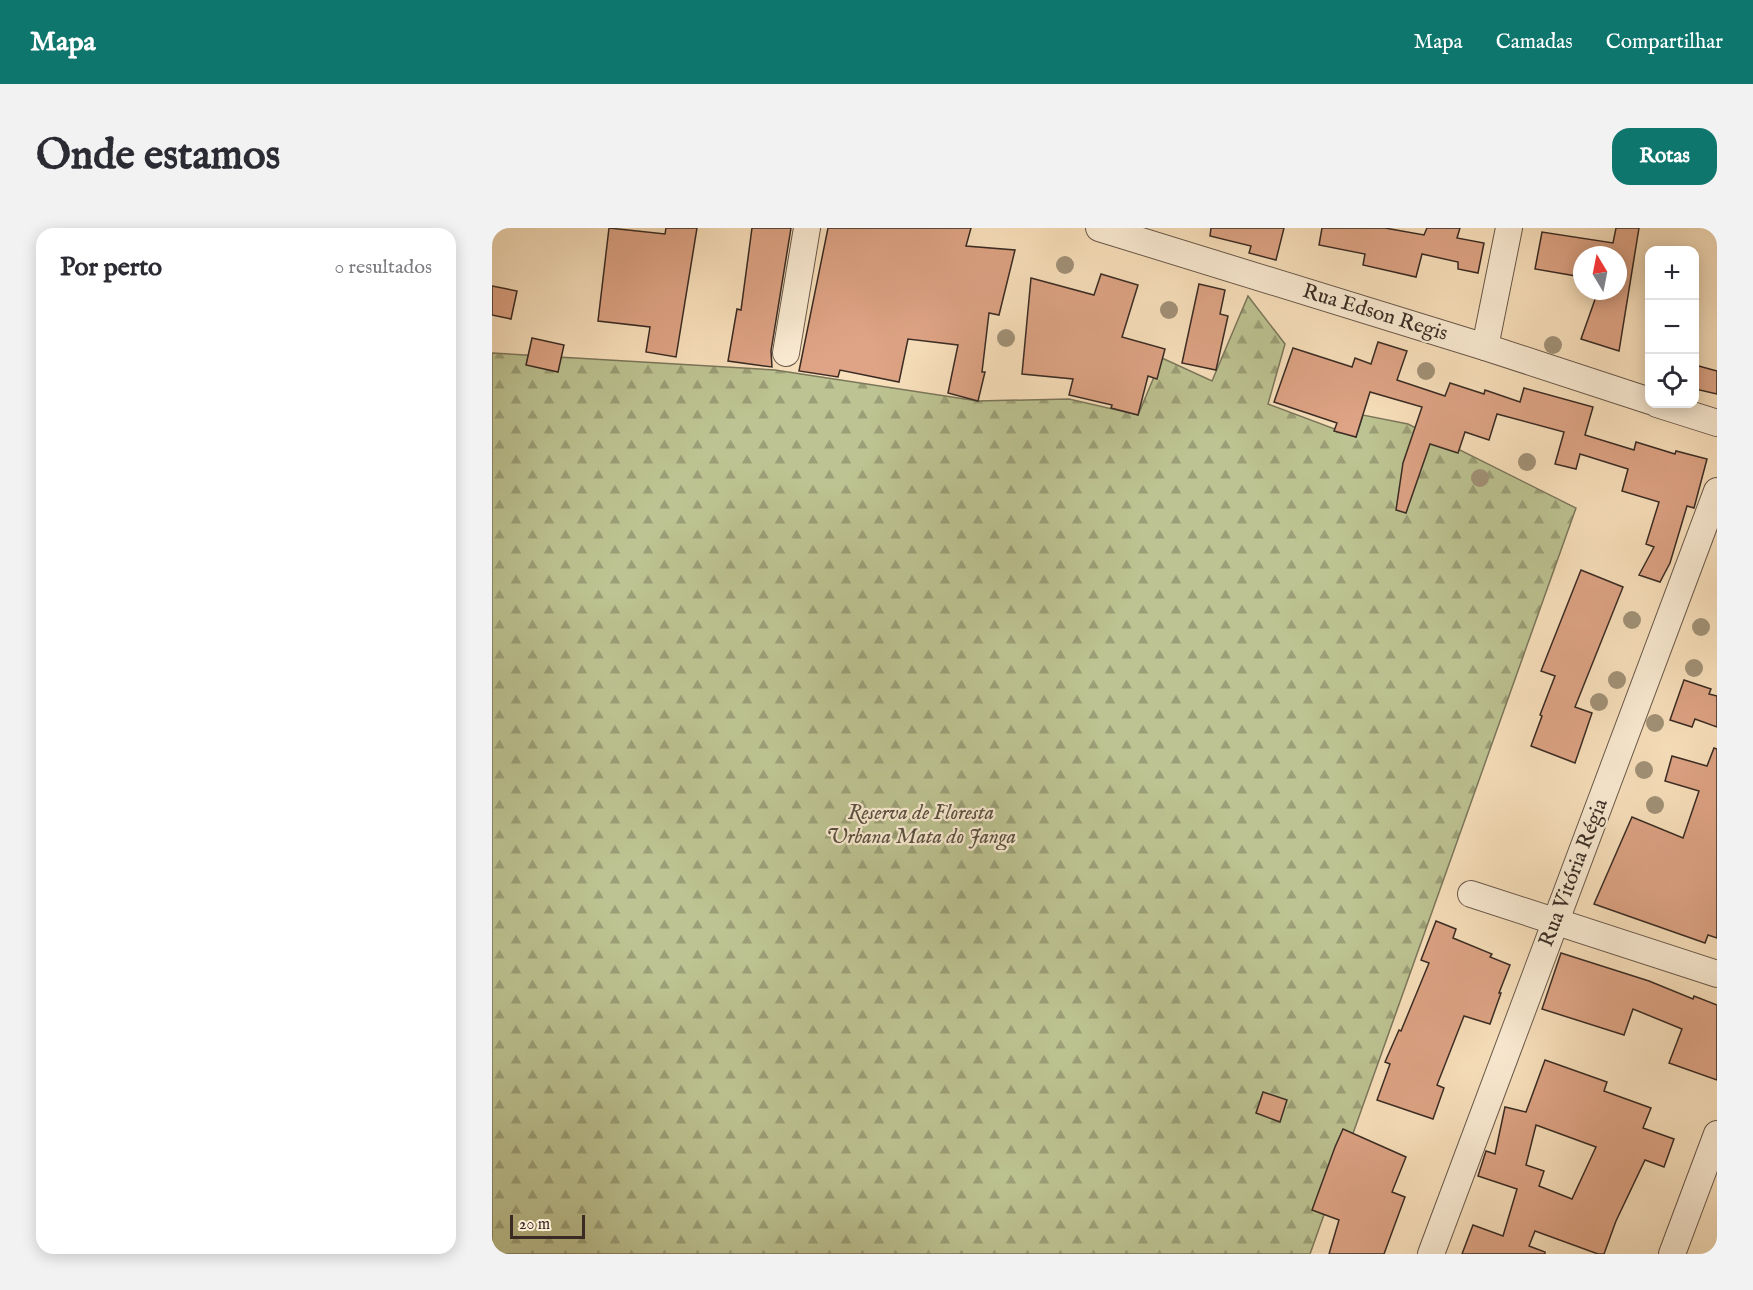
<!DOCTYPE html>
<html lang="pt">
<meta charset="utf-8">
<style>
:root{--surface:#fff;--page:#f2f2f3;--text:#2b2b33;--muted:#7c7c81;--line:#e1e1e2;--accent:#0f766e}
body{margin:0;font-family:"IM FELL English",serif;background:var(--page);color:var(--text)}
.controls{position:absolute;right:18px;top:18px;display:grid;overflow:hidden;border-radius:12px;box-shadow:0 3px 15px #0003}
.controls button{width:54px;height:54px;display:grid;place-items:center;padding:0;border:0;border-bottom:2px solid var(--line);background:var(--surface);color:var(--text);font:30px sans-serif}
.compass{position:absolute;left:1081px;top:18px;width:54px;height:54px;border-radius:50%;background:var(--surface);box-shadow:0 3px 15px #0003;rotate:350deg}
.scale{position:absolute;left:18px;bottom:15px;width:75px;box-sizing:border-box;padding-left:6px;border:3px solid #392b24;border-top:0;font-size:16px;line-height:21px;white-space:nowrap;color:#392b24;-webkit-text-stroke:4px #fbecd4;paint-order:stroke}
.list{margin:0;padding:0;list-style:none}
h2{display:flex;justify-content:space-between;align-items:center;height:78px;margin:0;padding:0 24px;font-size:26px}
h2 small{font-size:20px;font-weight:400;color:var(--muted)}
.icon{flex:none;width:33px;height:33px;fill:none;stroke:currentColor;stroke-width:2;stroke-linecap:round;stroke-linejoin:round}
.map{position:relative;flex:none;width:1225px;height:1026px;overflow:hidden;border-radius:18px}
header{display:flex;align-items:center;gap:36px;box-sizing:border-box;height:84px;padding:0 30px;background:var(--accent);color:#fff}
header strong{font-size:28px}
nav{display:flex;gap:33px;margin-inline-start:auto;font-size:21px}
.intro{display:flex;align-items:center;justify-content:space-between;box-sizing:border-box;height:144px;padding:0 36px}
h1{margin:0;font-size:42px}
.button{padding:15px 27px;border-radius:18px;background:var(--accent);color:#fff;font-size:21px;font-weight:700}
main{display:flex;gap:36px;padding:0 36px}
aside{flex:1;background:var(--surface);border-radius:18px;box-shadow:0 3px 15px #0003}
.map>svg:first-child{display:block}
.forest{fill:url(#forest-firs);stroke:#7b775b;stroke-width:1.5}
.building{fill:#dea485;stroke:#392b24;stroke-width:1.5;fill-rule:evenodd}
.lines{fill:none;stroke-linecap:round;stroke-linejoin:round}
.minor-casing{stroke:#69584a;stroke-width:28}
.minor{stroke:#fbecd4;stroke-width:26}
.tree{fill:#a29278}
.labels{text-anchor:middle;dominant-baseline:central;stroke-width:4.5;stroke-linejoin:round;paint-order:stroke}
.street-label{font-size:21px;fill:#392b24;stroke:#fbecd4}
.park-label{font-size:21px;font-style:italic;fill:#5a5140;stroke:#fbecd4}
</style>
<header>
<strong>Mapa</strong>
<nav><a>Mapa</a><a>Camadas</a><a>Compartilhar</a></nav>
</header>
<div class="intro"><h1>Onde estamos</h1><a class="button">Rotas</a></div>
<main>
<aside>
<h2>Por perto<small>0 resultados</small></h2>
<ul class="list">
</ul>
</aside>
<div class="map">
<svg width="1225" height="1026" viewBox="0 0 1225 1026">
<defs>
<pattern id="forest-firs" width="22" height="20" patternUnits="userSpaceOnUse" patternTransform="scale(1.5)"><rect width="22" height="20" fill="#bdc392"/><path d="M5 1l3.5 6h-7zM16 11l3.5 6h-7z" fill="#9b9f77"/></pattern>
</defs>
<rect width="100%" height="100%" fill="#f9e1bd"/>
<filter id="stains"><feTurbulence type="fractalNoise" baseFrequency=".00333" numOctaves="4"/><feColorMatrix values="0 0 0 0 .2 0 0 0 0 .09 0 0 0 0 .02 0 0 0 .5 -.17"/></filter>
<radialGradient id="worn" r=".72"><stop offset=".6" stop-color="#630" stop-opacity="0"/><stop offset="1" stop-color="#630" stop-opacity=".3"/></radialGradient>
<path class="forest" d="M 756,68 L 793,116 L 776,176 L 864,209 L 871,187 L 916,196 L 1084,280 L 818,1026 L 0,1026 L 0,125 L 283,142 L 486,173 L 577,171 L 646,187 L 670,130 L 720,153 Z"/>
<g class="building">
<path d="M 117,0 L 173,6 L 174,0 L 205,0 L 184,129 L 154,124 L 158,99 L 106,93 Z"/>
<path d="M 260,0 L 299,0 L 279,123 L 280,139 L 236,133 L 245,81 L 249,82 Z"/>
<path d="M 336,0 L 479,0 L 474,18 L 523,22 L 507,87 L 497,85 L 490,144 L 493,144 L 486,173 L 456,165 L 466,117 L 416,111 L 407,154 L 348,142 L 346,149 L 307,143 Z"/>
<path d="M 719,0 L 792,0 L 784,32 L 757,25 L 759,18 L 718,8 Z"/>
<path d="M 830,0 L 893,0 L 932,7 L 935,0 L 968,0 L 965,10 L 992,15 L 986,45 L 966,41 L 966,34 L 930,26 L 924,49 L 871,37 L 873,26 L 827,17 Z"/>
<path d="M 1124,0 L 1147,0 L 1127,123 L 1089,111 L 1106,63 L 1126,63 L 1126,27 L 1090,27 L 1090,49 L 1043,41 L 1050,4 L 1121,15 Z"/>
<path d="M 609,46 L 646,57 L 630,109 L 673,121 L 665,151 L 656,148 L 646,187 L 619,180 L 620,177 L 577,167 L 581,151 L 530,146 L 539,50 L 602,67 Z"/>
<path d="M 707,56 L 733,62 L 728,86 L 736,88 L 724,142 L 690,135 Z"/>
<path d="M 0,58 L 25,63 L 19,91 L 0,87 Z"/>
<path d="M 40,110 L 72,117 L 66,144 L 34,137 Z"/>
<path d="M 886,114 L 915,123 L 905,152 L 953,168 L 958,155 L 992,166 L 993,162 L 1028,174 L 1032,160 L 1101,179 L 1093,207 L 1142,222 L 1144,214 L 1183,226 L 1184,223 L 1215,231 L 1202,280 L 1195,278 L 1178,335 L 1168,354 L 1147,347 L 1162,319 L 1154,316 L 1167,274 L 1130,263 L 1136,241 L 1088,226 L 1084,241 L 1063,236 L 1072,204 L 1005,186 L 997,212 L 973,204 L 966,225 L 938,216 L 914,285 L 904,282 L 911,235 L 930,179 L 878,164 L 864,209 L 842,203 L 845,195 L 782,174 L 801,120 L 860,139 L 863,130 L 879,136 Z"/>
<path d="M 1203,137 L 1225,143 L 1225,166 L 1203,161 Z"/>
<path d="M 1089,342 L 1131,359 L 1083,479 L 1100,485 L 1083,535 L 1039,518 L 1050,488 L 1048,487 L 1063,448 L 1049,443 Z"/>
<path d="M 1192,452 L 1219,461 L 1217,466 L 1225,468 L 1225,499 L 1203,491 L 1200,499 L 1178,492 Z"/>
<path d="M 1222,520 L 1225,521 L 1225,710 L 1216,707 L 1213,715 L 1102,676 L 1140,589 L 1191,610 L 1207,563 L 1173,553 L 1180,528 L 1215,538 Z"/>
<path d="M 944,693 L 964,701 L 961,710 L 1000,726 L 998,729 L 1018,737 L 1007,765 L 1009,765 L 998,796 L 972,788 L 945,857 L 952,860 L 941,891 L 885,872 L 898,836 L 893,834 L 907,802 L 909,803 L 937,735 L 929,732 Z"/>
<path d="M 1069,725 L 1157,753 L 1201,771 L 1202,768 L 1225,777 L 1225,852 L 1177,835 L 1190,801 L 1141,781 L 1132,807 L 1050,781 Z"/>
<path d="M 1053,832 L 1115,854 L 1112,863 L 1159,880 L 1151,900 L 1182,911 L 1172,939 L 1153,932 L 1124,993 L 1112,1026 L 1106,1026 L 1043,1003 L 1037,1018 L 1053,1024 L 1053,1026 L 970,1026 L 981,997 L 1011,1008 L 1025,961 L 986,948 L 994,923 L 1003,926 L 1013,879 L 1034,884 ZM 1044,897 L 1104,919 L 1080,971 L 1047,958 L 1052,943 L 1034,937 Z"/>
<path d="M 771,864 L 795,872 L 788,894 L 764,885 Z"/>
<path d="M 851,901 L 914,929 L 900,964 L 913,969 L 892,1026 L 837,1026 L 847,992 L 820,982 L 843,919 Z"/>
</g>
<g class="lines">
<g class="minor-casing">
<g id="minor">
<path d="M 607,0 L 993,119 L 1158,173"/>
<path d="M 993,119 L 1017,0"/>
<path d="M 294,125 L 315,0"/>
<path d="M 1165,176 L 1225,195"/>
<path d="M 979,666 L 1225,746"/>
<path d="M 939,1026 L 1225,263"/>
<path d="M 1180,1026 L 1225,906"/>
</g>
</g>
<use href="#minor" class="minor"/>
</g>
<g class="tree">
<circle cx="573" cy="37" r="9"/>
<circle cx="677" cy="82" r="9"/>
<circle cx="514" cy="110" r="9"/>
<circle cx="1061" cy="117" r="9"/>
<circle cx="934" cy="143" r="9"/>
<circle cx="1035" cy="234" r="9"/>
<circle cx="988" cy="250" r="9"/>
<circle cx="1140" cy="392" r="9"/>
<circle cx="1209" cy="399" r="9"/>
<circle cx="1202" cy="440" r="9"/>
<circle cx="1125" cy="452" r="9"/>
<circle cx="1107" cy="474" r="9"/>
<circle cx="1163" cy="495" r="9"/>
<circle cx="1152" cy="542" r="9"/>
<circle cx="1163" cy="577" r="9"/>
</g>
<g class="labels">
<g class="street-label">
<text transform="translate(883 85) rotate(17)">Rua Edson Regis</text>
<text transform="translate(1082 645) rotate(-69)">Rua Vitória Régia</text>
</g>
<g class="park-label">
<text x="429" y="585">Reserva de Floresta<tspan x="429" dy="24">Urbana Mata do Janga</tspan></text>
</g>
</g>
<rect width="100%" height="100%" filter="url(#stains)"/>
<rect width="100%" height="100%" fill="url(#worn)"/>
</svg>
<div class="controls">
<button>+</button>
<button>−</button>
<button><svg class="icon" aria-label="locate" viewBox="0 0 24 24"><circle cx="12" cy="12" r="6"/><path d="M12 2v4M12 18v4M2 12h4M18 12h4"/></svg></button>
</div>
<svg class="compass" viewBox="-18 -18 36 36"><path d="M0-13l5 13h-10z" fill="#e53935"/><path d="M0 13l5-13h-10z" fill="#7c7c81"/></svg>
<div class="scale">20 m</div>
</div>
</main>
